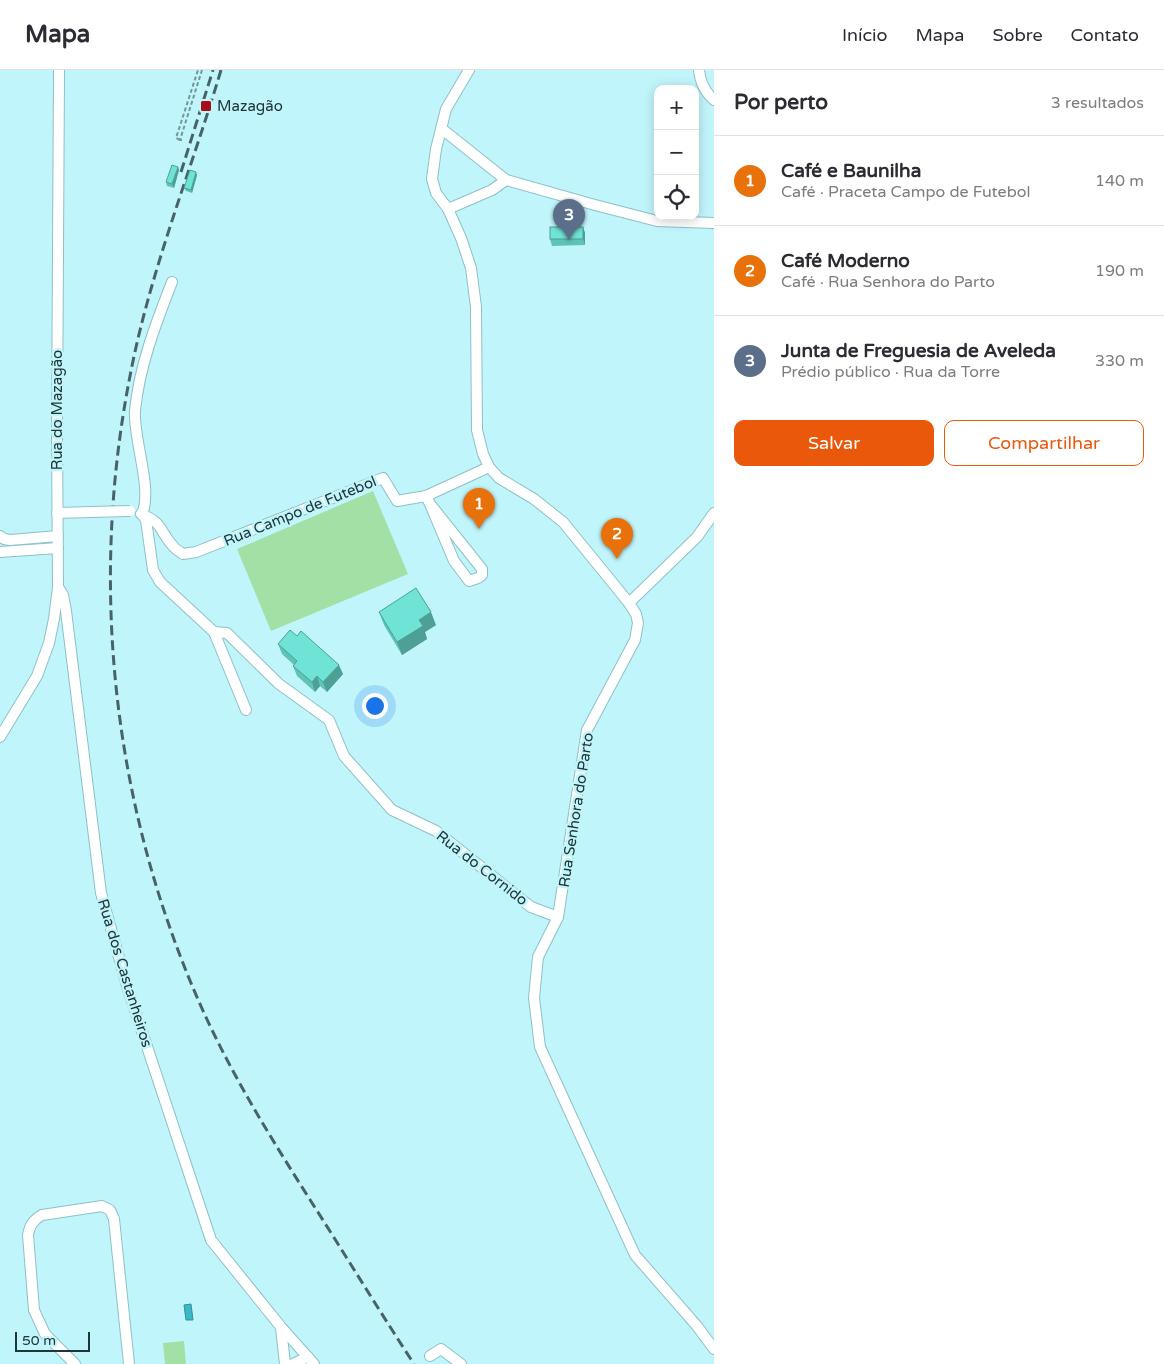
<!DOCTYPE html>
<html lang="pt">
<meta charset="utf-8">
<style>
:root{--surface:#fff;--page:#f7f7f7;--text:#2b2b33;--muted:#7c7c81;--line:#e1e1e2;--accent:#ea580c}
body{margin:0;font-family:"Varela Round",sans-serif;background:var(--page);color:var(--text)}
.controls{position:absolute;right:15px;top:15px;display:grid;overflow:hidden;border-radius:10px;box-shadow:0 2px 12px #0003}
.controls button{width:45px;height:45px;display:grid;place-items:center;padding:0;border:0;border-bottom:1px solid var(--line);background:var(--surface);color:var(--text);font:25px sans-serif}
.scale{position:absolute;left:15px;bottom:12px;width:75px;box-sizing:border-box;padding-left:5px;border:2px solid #203538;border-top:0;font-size:14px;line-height:18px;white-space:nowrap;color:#203538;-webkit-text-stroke:4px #c1f5fc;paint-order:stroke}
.you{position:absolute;left:374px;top:635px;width:18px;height:18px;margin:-12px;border:4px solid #fff;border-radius:50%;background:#1a73e8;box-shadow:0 0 0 8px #1a73e833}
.badge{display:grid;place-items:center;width:32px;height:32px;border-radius:50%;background:var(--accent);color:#fff;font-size:16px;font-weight:700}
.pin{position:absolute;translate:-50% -41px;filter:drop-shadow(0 1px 2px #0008)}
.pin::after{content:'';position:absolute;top:26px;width:18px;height:15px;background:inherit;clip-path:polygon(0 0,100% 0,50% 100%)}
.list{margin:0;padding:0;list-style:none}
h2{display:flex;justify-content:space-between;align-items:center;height:65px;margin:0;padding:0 20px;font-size:21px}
h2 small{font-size:16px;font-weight:400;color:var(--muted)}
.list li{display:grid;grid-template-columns:32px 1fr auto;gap:15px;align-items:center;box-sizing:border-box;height:90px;padding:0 20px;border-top:1px solid var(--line)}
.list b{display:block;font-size:19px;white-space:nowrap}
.list p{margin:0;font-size:16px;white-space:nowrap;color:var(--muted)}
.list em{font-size:16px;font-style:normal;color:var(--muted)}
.actions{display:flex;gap:10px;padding:15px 20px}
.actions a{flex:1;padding:11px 0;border:1px solid var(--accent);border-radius:10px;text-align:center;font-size:18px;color:var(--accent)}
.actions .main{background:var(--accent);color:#fff}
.icon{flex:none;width:28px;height:28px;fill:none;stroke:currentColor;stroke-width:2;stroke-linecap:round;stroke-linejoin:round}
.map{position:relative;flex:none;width:714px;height:1294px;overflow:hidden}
header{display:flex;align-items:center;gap:30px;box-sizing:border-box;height:70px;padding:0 25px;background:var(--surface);border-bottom:1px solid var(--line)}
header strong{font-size:24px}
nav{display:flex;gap:28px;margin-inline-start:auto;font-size:18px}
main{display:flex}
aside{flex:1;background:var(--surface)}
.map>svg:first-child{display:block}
.green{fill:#a2e0a6}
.water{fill:#3bb7c5;stroke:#33909b}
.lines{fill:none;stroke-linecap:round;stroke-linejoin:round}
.minor-casing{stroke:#8ec0c7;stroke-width:12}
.path{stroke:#72979c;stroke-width:2;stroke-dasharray:4 2.5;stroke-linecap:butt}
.minor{stroke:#fff;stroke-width:10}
.rail{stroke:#476367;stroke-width:3;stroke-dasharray:10 5;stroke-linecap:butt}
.minor-bridge-casing{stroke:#8ec0c7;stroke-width:12;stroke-linecap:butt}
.minor-bridge{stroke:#fff;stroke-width:10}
.wall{fill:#5fc3b8}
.shaded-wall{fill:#4e9f96}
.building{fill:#6fe3d6;stroke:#4e9f96}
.poi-dot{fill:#a60f1a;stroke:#c1f5fc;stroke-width:2}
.labels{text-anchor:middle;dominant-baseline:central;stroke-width:5;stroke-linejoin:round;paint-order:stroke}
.poi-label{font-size:15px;fill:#203538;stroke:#c1f5fc;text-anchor:start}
.street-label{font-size:15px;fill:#203538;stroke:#c1f5fc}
</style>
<header>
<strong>Mapa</strong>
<nav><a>Início</a><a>Mapa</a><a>Sobre</a><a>Contato</a></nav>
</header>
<main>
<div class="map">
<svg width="714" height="1294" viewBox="0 0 714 1294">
<rect width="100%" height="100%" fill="#c1f5fc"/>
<g class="green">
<path d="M 373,421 L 408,504 L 271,561 L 237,479 Z"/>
<path d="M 184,1271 L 186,1294 L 165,1294 L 163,1273 Z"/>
</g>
<path class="water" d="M 191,1234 L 193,1250 L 186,1250 L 184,1235 Z"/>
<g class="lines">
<g class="minor-casing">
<g id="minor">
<path d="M 469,0 L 446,39 L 436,79 L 432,109 L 436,123 L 448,139 L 461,168 L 471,198 L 476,237 L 477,360 L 483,384 L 489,397 L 499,408 L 534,429 L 563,452 L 629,533 L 636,544 L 638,553 L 635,570 L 587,660 L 558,847 L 538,887 L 534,928 L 540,977 L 635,1185 L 697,1256 L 714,1279"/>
<path d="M 699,0 C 700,11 705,22 714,30"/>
<path d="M 442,59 L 506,110 L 595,135 L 657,151 L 714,153"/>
<path d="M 448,139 L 492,120 L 506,110"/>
<path d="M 426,426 L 430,434 L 482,499 L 482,505 L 478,508 L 469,511 L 454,491 L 430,434"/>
<path d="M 57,443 L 91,442"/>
<path d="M 141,444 C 164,453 159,461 173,476 C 175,479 180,482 183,484 L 196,482 L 383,408 L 397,431 L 426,426 L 489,397"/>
<path d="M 142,444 L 146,450 L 153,500 L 160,512 L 214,562 L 227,563 L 279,614 L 329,650 L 344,686 L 392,740 L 436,761 L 531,837 L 558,847"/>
<path d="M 142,444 C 153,420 133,368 135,341 C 139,297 156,253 172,212"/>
<path d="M 0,466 L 4,469 L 10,470 L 58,466"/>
<path d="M 0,482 L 58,478"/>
<path d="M 58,517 L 63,525 L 66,541 L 101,823 L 127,916 L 211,1170 L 281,1257 L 314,1294"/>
<path d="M 629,533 L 697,467 L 714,443"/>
<path d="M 214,562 L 246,640"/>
<path d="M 0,667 L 37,606 L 49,573 L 54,549 L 58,517 L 57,360 L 59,0"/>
<path d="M 281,1258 L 285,1294"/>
<path d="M 430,1286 L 441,1279 L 461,1294"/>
<path d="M 75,1294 L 45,1264 L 34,1240 L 28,1165 C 30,1155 33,1150 42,1145 L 102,1136 L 110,1140 L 114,1149 L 129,1294"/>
<path d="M 293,1294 L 308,1287"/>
</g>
</g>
<g class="path">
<path d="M 180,70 L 176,68 L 198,0"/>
<path d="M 182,70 L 180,70 L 202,0"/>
</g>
<use href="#minor" class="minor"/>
<g class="rail">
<path d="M 221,0 C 191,101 150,201 130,306 C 88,520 114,744 204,943 C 237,1015 279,1081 321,1147 C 352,1196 382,1245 414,1294"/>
<path d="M 181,102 L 213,0"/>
</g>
<g class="minor-bridge-casing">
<path id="minor-bridge" d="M 91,442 L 130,441"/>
</g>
<use href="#minor-bridge" class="minor-bridge"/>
</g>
<g class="wall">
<path d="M 178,97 L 179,100 L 174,118 L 167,116 L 166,112 Z"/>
<path d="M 197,105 L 192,123 L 186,121 L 184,118 Z"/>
<path d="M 583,157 L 585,163 L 585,175 L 552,176 L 550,169 Z"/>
<path d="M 379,542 L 436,555 L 425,562 L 427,569 L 402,585 L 384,555 Z"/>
<path d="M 278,574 L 343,604 L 327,622 L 320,616 L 315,622 L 297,606 L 293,596 L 294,595 L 282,584 Z"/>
</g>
<g class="shaded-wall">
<path d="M 178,97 L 179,100 L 174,118 L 172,114 Z"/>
<path d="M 196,102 L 197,105 L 192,123 L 191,120 Z"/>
<path d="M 583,157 L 585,163 L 585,175 L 583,169 Z"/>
<path d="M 431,542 L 436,555 L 425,562 L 427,569 L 402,585 L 397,572 L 419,550 Z"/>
<path d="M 339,595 L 343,604 L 327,622 L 323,612 Z"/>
<path d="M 317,606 L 320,616 L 315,622 L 312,612 Z"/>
</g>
<g class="building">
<path d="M 172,95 L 178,97 L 172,114 L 166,112 Z"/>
<path d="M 190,100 L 196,102 L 191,120 L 184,118 Z"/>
<rect x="550" y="157" width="33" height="12"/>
<path d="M 416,518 L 431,542 L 419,550 L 423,556 L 397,572 L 379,542 Z"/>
<path d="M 290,560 L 297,566 L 301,561 L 339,595 L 323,612 L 317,606 L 312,612 L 293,596 L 297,591 L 278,574 Z"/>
</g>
<rect class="poi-dot" x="200" y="30" width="12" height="12" rx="2.5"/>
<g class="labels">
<g class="poi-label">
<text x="217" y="36">Mazagão</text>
</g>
<g class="street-label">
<text transform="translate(57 340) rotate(-90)">Rua do Mazagão</text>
<text transform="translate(300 441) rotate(-22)">Rua Campo de Futebol</text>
<text transform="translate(576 740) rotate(-81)">Rua Senhora do Parto</text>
<text transform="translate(482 798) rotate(38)">Rua do Cornido</text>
<text transform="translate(125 903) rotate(73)">Rua dos Castanheiros</text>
</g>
</g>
</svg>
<div class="controls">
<button>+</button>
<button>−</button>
<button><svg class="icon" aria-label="locate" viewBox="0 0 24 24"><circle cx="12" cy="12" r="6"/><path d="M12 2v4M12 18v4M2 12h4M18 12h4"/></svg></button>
</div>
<div class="scale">50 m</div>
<div class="you"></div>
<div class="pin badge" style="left:479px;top:459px;background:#e8710a">1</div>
<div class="pin badge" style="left:617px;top:489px;background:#e8710a">2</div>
<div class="pin badge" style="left:569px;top:170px;background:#5c6f8a">3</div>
</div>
<aside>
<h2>Por perto<small>3 resultados</small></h2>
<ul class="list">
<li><span class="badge" style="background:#e8710a">1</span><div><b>Café e Baunilha</b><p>Café · Praceta Campo de Futebol</p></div><em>140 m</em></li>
<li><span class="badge" style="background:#e8710a">2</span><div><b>Café Moderno</b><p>Café · Rua Senhora do Parto</p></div><em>190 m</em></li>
<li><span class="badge" style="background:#5c6f8a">3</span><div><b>Junta de Freguesia de Aveleda</b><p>Prédio público · Rua da Torre</p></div><em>330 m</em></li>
</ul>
<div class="actions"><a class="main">Salvar</a><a>Compartilhar</a></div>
</aside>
</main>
